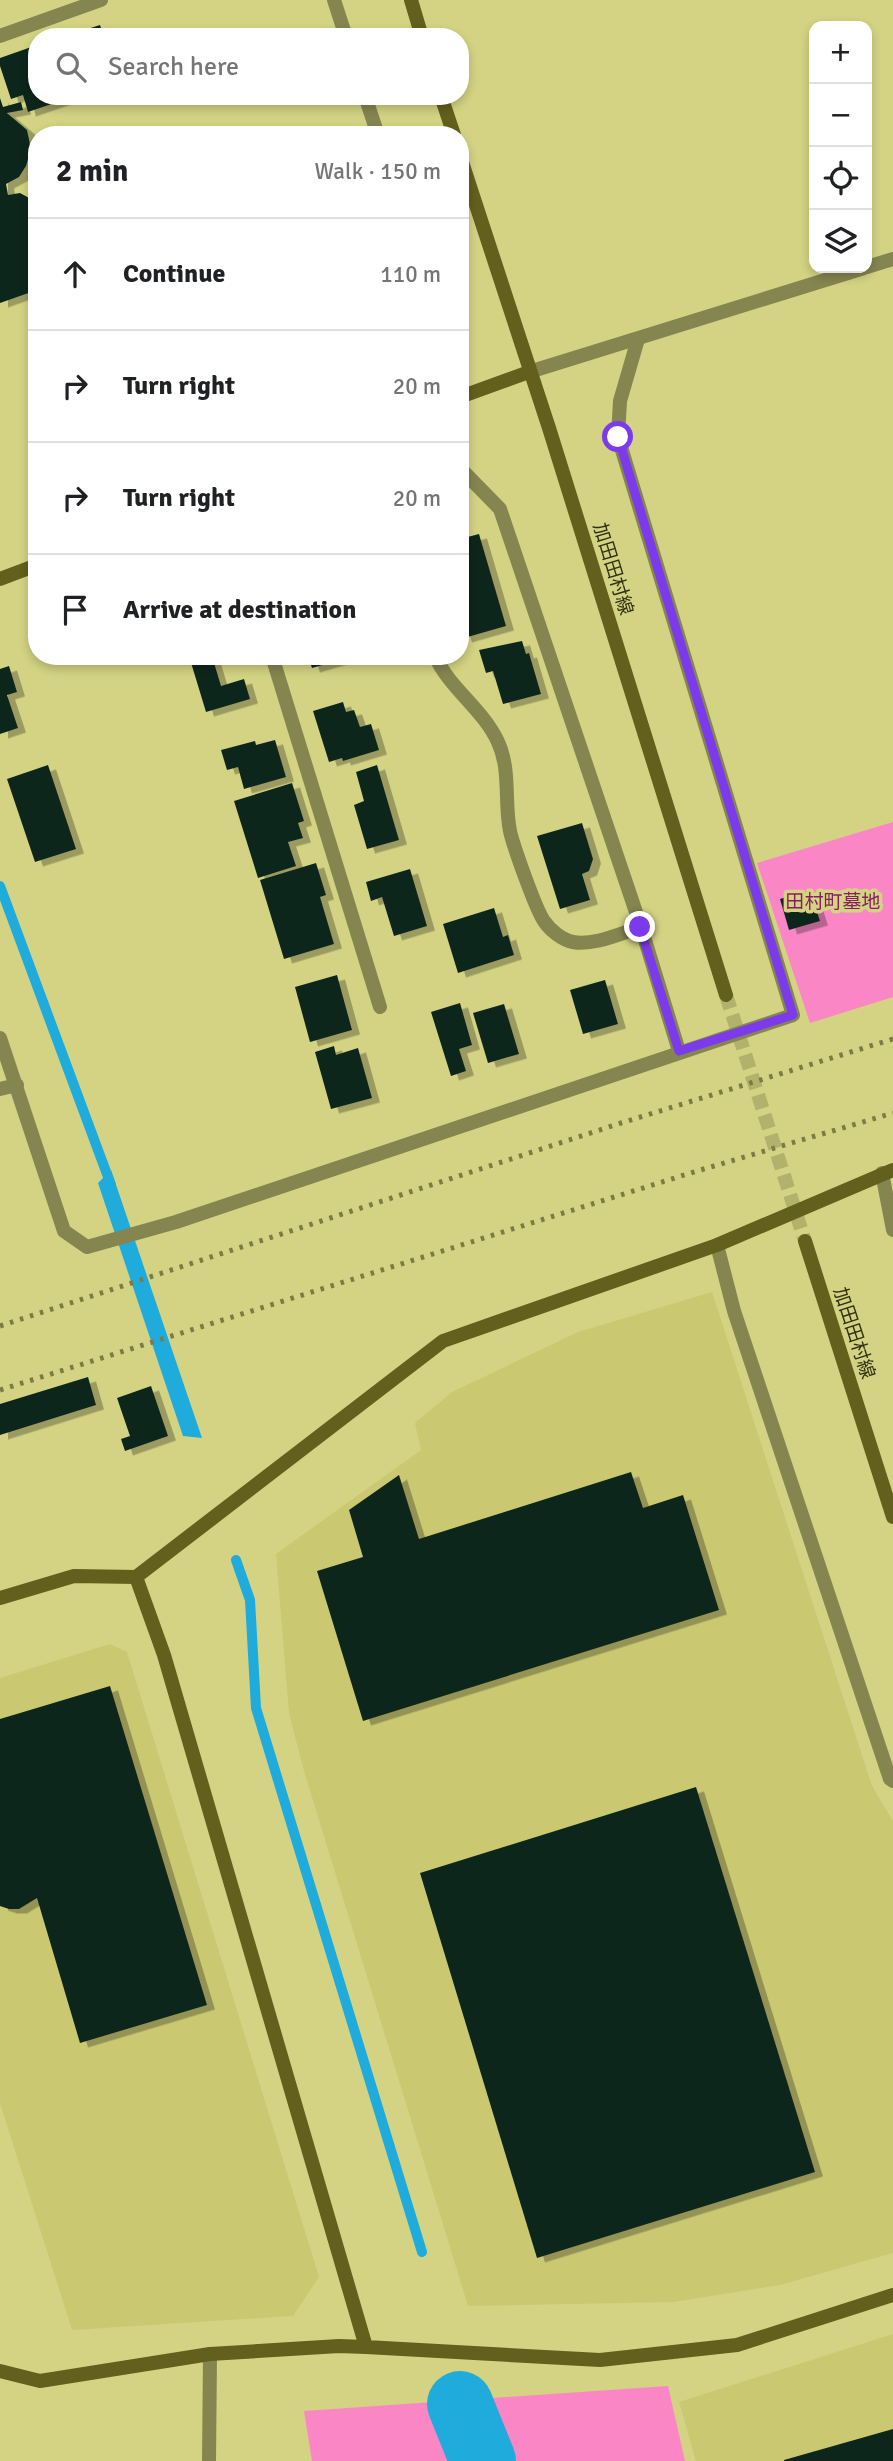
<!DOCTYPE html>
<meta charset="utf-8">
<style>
:root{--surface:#fff;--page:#f6f6f6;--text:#202124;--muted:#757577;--line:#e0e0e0}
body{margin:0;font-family:Signika,"Noto Sans JP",sans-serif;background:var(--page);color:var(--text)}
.controls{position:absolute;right:21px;top:21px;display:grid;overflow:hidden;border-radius:14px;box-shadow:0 4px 10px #0003}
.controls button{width:63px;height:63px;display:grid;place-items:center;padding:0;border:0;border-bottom:2px solid var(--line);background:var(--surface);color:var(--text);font:35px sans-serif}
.stop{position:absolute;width:21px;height:21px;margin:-16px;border:5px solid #7c3aed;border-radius:50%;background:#fff}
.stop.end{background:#7c3aed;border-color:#fff;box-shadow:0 2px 7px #0008}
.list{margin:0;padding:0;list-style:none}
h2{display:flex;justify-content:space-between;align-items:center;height:91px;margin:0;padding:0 28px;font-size:30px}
h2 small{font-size:23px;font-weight:400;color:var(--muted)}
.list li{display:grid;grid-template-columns:46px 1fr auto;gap:21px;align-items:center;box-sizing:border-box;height:112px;padding:0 28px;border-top:2px solid var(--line)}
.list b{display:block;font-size:26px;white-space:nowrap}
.list em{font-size:23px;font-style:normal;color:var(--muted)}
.icon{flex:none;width:38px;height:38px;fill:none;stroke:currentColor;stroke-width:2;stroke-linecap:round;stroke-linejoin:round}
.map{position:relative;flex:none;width:893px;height:2461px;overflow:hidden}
.search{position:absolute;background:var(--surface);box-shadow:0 4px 10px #0003;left:28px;top:28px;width:441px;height:77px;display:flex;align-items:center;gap:18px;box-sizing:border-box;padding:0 24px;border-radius:28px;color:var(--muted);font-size:26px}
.panel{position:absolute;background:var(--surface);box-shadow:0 4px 10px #0003;left:28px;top:126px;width:441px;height:539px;border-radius:28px}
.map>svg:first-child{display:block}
.built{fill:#cac972}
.green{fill:#fb86c5}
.water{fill:#1fabdb}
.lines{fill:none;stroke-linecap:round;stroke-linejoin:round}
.stream{stroke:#1fabdb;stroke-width:10}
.river{stroke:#1fabdb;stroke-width:66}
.building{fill:#11271f;filter:url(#shadow)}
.secondary-tunnel{stroke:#b3b26c;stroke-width:14;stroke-dasharray:14 7;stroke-linecap:butt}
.lane{stroke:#858550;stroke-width:14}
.street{stroke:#858550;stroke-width:14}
.secondary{stroke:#62601c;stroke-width:14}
.rail{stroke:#7c7b45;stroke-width:5;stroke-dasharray:3.5 7;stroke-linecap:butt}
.route{stroke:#7c3aed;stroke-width:9}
.labels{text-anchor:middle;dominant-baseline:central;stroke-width:7;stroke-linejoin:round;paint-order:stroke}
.street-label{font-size:19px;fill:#31300f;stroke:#d3d383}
.park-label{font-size:19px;fill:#871e5f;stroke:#d3d383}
</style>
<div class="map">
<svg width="893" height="2461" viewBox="0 0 893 2461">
<defs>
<filter id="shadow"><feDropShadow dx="8" dy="4.5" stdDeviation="0" flood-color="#0004"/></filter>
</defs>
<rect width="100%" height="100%" fill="#d3d383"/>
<g class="built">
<path d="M 712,1292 L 872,1786 L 893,1821 L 893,2253 L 780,2285 L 674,2302 L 468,2306 L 304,1771 L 289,1713 L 276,1554 L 421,1450 L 415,1423 L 452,1392 L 578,1332 Z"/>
<path d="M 110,1644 L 127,1652 L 319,2277 L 293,2316 L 72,2330 L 0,2103 L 0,1678 Z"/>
<path d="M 893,2334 L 893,2461 L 696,2461 L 679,2402 Z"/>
</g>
<g class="green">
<path d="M 893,822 L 893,997 L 810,1023 L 757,863 Z"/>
<path d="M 668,2386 L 685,2461 L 312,2461 L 304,2411 Z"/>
</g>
<path class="water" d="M 111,1170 L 202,1438 L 183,1436 L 98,1183 Z"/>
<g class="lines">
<g class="stream">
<path d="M 0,886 L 111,1185"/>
<path d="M 236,1560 L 250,1600 L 256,1708 L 422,2252"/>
</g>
<path class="river" d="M 460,2404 L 483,2461"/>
</g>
<g class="building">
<path d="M 100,25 L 104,37 L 73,37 L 72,34 Z"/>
<path d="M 37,45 L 37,96 L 72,97 L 28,112 L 23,95 L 11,99 L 0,66 L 0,58 Z"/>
<path d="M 0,98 L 3,107 L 21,102 L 23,110 L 7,113 L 27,130 L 31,149 L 26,166 L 19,177 L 6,184 L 8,195 L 20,193 L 31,199 L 33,210 L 37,213 L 37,270 L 31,273 L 37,290 L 0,303 Z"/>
<path d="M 479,534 L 506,626 L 464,638 L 460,625 L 460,539 Z"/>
<path d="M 522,641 L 526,654 L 529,653 L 541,694 L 503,704 L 493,671 L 486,673 L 479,650 Z"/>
<path d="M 189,656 L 212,656 L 221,686 L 244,679 L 250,699 L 206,712 Z"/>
<path d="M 308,656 L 350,656 L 350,657 L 312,668 Z"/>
<path d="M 9,666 L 17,692 L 7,695 L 18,728 L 0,734 L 0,669 Z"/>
<path d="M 343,702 L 346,712 L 354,710 L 360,727 L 371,724 L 379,750 L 343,761 L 342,758 L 329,762 L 313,711 Z"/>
<path d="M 275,740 L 286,777 L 244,789 L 238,767 L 227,770 L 221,750 L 255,741 L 256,745 Z"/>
<path d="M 48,765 L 76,849 L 35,862 L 7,779 Z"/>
<path d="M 377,765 L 399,840 L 367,849 L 354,805 L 364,801 L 356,772 Z"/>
<path d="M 292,783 L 304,821 L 298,823 L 303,838 L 288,842 L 296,866 L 258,878 L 234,801 Z"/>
<path d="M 582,823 L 593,859 L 589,871 L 582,874 L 590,900 L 560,909 L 537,836 Z"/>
<path d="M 316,863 L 326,895 L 320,897 L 334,944 L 284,959 L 260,880 Z"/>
<path d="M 410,869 L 427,926 L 394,936 L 382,897 L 371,901 L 366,882 Z"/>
<path d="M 810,890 L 820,921 L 789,930 L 780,899 Z"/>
<path d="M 494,908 L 503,937 L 508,935 L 514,955 L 458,973 L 443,924 Z"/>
<path d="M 337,975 L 352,1030 L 310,1042 L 295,987 Z"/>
<path d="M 605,980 L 618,1024 L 583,1034 L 570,990 Z"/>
<path d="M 460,1003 L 472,1045 L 459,1049 L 466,1071 L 451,1076 L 431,1012 Z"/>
<path d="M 504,1004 L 519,1054 L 488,1063 L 473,1013 Z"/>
<path d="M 334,1046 L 336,1055 L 358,1048 L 372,1098 L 331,1109 L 315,1052 Z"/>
<path d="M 88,1377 L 96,1405 L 0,1435 L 0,1404 Z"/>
<path d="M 151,1386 L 168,1436 L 125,1451 L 121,1439 L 130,1436 L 117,1398 Z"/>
<path d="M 631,1472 L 643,1508 L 683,1495 L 719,1610 L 363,1721 L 317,1571 L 363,1557 L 349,1510 L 399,1475 L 419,1539 Z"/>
<path d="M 110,1686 L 207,2005 L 80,2043 L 37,1898 L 19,1909 L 9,1909 L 0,1906 L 0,1719 Z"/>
<path d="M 696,1787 L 815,2172 L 537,2258 L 420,1873 Z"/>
<path d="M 893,2429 L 893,2461 L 784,2461 L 784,2460 Z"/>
</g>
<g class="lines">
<path class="secondary-tunnel" d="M 726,995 L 805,1241"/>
<g class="lane">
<path d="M 272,656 L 380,1007"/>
<path d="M 435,656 C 450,689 483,709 498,742 C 511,770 504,802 510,831 C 513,845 536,910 544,921 C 550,930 562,940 573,942 C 594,946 621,933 641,927"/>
<path d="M 0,1089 L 17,1085"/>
<path d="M 882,1173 L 893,1230"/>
<path d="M 717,1245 L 734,1311 L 890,1779 L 893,1781"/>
<path d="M 209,2461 L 210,2354"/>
</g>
<g class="street">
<path d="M 334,0 L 346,37"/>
<path d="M 0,36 L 101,0"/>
<path d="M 365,96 L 378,135"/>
<path d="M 867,267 L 893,259"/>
<path d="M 529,372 L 864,268"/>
<path d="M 460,468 L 500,509 L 641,927 L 679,1051"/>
<path d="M 0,1038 L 64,1231 L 87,1247 L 176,1222 L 793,1015 L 618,437 L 620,401 L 638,339"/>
</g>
<g class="secondary">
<path d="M 411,0 L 422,37"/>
<path d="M 441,96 L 454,135"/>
<path d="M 460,156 L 549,428 L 726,995"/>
<path d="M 460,397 L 529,372"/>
<path d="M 0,579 L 37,565"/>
<path d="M 805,1241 L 893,1517"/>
<path d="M 136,1577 L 164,1655 L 366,2347 L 600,2360 L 737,2345 L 893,2295"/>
<path d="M 0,1598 L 74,1576 L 136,1577 L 443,1341 L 717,1245 L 893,1170"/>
<path d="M 0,2371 L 40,2381 L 210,2354 L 339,2346 L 366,2347"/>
</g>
<g class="rail">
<path d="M 0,1326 L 621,1123 L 893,1039"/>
<path d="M 0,1390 L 697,1171 L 893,1113"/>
</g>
</g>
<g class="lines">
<path class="route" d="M 618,437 L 793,1015 L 679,1051 L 640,927"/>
</g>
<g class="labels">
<g class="street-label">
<text transform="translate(613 569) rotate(73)">加田田村線</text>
<text transform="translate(854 1333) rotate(72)">加田田村線</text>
</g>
<g class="park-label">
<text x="833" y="902">田村町墓地</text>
</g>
</g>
</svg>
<div class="controls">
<button>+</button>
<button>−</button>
<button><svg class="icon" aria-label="locate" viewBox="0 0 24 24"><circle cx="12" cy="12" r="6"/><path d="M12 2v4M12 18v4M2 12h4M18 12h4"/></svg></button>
<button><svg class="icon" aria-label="layers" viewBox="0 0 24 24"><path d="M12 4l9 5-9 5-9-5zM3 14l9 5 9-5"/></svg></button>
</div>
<div class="stop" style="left:618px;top:437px"></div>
<div class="stop end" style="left:640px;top:927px"></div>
<div class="search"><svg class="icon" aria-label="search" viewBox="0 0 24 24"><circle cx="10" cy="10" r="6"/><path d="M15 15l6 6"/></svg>Search here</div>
<section class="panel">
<h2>2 min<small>Walk · 150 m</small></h2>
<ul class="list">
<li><svg class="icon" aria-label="ahead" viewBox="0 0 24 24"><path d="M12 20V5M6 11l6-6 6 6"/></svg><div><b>Continue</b></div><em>110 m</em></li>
<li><svg class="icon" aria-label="right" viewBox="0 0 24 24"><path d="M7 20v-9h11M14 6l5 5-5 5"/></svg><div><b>Turn right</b></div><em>20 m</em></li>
<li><svg class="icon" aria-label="right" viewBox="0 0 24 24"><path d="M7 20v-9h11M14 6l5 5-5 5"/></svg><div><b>Turn right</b></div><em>20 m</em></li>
<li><svg class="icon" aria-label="arrive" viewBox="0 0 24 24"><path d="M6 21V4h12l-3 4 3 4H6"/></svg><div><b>Arrive at destination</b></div></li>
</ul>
</section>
</div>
